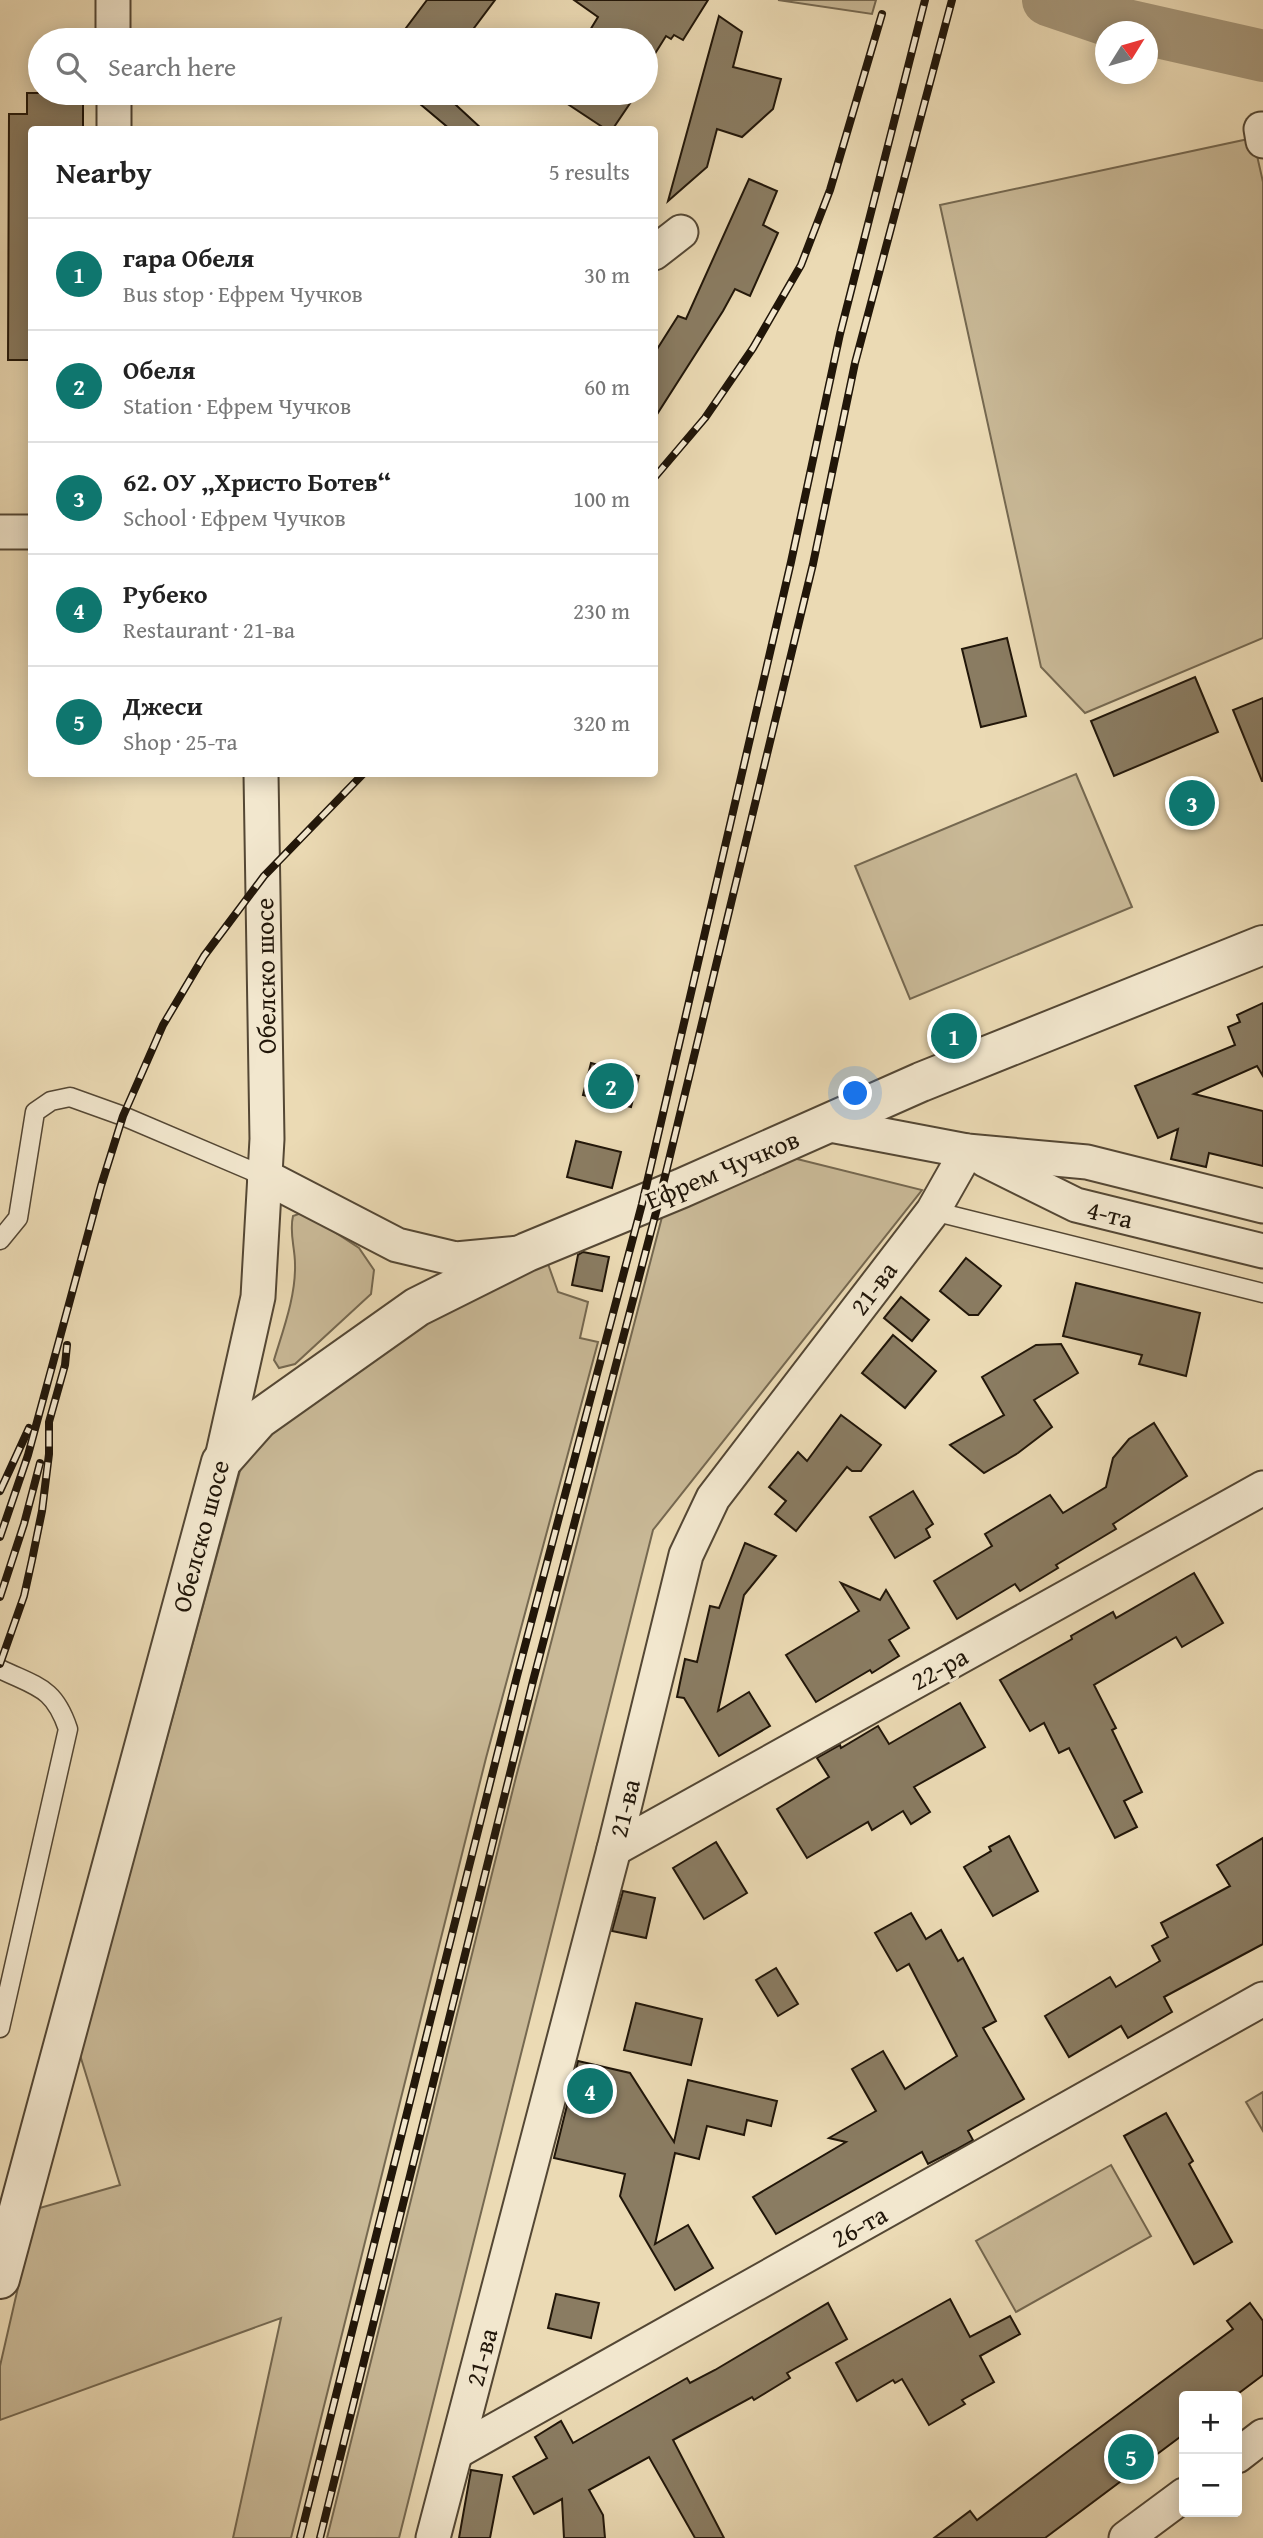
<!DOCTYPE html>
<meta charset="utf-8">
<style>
:root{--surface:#fff;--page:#f2f2f2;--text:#222;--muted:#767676;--line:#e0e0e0;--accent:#0f766e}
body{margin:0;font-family:"Gentium Book Plus",serif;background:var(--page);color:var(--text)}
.controls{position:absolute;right:21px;bottom:21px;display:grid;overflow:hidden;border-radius:7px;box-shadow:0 4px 18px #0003}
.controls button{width:63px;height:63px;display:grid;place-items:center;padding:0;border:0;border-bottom:2px solid var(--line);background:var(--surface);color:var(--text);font:35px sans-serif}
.compass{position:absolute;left:1095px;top:21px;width:63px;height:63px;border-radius:50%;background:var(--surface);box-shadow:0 4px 18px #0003;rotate:53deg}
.you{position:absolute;left:856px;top:1094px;width:24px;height:24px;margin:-18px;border:5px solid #fff;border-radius:50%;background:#1a73e8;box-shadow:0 0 0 10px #1a73e833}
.badge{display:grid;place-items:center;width:46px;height:46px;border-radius:50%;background:var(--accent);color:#fff;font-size:23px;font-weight:700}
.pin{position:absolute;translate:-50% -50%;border:4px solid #fff;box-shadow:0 2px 7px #0006}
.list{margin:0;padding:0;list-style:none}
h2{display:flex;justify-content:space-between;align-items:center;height:91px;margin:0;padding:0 28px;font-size:30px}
h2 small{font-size:23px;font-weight:400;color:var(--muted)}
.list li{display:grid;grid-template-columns:46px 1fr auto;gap:21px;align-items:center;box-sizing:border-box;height:112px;padding:0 28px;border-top:2px solid var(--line)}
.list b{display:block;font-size:26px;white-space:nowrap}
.list p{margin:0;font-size:23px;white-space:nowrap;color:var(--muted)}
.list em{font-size:23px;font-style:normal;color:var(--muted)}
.icon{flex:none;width:38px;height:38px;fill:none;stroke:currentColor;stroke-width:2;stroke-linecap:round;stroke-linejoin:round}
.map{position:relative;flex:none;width:1263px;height:2538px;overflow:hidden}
.search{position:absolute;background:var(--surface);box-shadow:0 4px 18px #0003;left:28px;top:28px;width:630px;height:77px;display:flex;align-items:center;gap:18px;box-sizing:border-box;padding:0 24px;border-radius:38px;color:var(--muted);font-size:26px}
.panel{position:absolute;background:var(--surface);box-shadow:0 4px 18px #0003;left:28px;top:126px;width:630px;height:651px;border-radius:7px}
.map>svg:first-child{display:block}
.green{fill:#c9b997;stroke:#756850;stroke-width:2}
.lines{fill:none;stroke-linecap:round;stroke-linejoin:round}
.river{stroke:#a6977a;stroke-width:52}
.building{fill:#8a7c62;stroke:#211609;stroke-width:2}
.service-casing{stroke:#544734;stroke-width:21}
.minor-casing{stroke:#544734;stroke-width:37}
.tertiary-casing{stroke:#544734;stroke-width:42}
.service{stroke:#f2e7ce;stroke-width:18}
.minor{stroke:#f2e7ce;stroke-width:33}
.tertiary{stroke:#f2e7ce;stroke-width:38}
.rail-casing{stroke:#211609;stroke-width:8}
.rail{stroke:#f2e7ce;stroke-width:5;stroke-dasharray:16;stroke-linecap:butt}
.labels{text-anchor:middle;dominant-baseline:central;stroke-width:6;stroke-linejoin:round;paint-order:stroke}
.street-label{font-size:26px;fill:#211609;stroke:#f2e7ce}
</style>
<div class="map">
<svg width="1263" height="2538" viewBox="0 0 1263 2538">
<rect width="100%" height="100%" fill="#ebdab4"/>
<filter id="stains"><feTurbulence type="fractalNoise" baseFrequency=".00286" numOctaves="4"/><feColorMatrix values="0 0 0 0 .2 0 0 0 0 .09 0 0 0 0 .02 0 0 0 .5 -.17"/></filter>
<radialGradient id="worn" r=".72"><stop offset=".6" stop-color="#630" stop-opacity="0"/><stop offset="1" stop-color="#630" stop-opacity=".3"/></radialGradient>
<g class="green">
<path d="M 778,0 L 876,0 L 872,14 Z"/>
<path d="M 1253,138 L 1263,182 L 1263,638 L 1085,713 L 1041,667 L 940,205 Z"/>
<path d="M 1076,774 L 1132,907 L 910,999 L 855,866 Z"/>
<path d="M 793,1158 L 922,1190 L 653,1530 L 399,2538 L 327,2538 L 516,1777 L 662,1217 Z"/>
<path d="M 304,1212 L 359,1248 L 374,1270 L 371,1294 L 295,1364 L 279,1368 L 274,1360 C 283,1330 296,1296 295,1264 C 295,1247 289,1233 293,1216 Z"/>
<path d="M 548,1264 L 558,1292 L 588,1302 L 580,1338 L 598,1342 L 486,1758 L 291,2538 L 233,2538 L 281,2318 L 0,2420 L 0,2366 L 36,2209 L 120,2185 L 80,2055 L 241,1467 L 278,1420 L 452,1302 Z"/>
<path d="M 1263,2092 L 1263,2131 L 1246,2102 Z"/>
<path d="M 1111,2165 L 1151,2236 L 1016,2312 L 976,2241 Z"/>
</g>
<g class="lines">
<path class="river" d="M 1048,0 L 1113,22 L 1263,56"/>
</g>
<g class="building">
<path d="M 427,0 L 495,0 L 465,40 L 423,40 L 406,28 Z"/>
<path d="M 574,0 L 708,0 L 683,40 L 674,35 L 671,39 L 666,36 L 646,68 L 646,40 L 584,40 L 598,17 Z"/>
<path d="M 719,16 L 742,32 L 733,67 L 781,79 L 773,109 L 742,137 L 717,129 L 707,167 L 668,201 Z"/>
<path d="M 27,93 L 83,93 L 83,130 L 32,130 L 32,360 L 8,360 L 9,114 L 27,114 Z"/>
<path d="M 407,93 L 443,93 L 483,130 L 451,130 Z"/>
<path d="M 551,93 L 637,93 L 612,130 L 607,130 Z"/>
<path d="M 749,179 L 777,191 L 763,225 L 778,233 L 750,296 L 735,289 L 723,311 L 654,419 L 654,354 L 678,316 L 686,319 Z"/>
<path d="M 1007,638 L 1026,716 L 981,727 L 962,649 Z"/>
<path d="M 1195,677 L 1218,732 L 1114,776 L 1091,721 Z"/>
<path d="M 1263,698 L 1263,781 L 1262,781 L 1233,710 Z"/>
<path d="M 1263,1003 L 1263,1076 L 1257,1066 L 1194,1094 L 1263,1111 L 1263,1166 L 1209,1153 L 1206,1167 L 1171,1159 L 1178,1129 L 1158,1138 L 1135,1086 L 1235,1045 L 1228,1027 L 1240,1022 L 1237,1015 Z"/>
<path d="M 591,1063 L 639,1076 L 631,1107 L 583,1095 Z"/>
<path d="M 576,1141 L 621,1152 L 612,1188 L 567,1177 Z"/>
<path d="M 583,1252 L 609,1257 L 602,1291 L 572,1285 L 578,1255 Z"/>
<path d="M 966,1258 L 1001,1286 L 978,1315 L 969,1315 L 940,1291 Z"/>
<path d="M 1076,1283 L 1200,1313 L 1186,1376 L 1139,1364 L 1142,1355 L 1063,1336 Z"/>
<path d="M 901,1297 L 929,1320 L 912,1341 L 884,1318 Z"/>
<path d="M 893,1335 L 936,1371 L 905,1408 L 862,1373 Z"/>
<path d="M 1061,1344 L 1078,1373 L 1034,1400 L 1052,1427 L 1018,1453 L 984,1473 L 950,1445 L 1004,1415 L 982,1377 L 1036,1345 Z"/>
<path d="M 841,1415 L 881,1445 L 861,1471 L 852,1471 L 847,1467 L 796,1531 L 775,1514 L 786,1501 L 769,1487 L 798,1452 L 807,1461 Z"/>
<path d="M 1154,1423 L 1187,1476 L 1113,1524 L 1116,1529 L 1056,1565 L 1058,1568 L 1020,1591 L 1015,1584 L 957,1619 L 934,1581 L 992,1546 L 985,1534 L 1050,1495 L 1063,1513 L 1106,1487 L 1113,1458 L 1129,1439 Z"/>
<path d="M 913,1491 L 933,1524 L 926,1529 L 930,1537 L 895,1558 L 870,1517 Z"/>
<path d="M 745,1543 L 776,1556 L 744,1595 L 718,1711 L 749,1692 L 770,1726 L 719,1756 L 684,1698 L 677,1697 L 685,1659 L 697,1662 L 710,1606 L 719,1608 Z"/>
<path d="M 1194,1573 L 1223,1623 L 1182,1647 L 1176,1637 L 1094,1685 L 1116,1728 L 1112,1730 L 1142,1792 L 1124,1801 L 1137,1827 L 1115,1838 L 1069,1748 L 1059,1753 L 1044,1723 L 1030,1731 L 1000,1680 L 1072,1639 L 1071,1636 L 1113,1612 L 1116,1618 Z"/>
<path d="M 841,1583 L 880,1600 L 886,1590 L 909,1628 L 889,1640 L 899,1656 L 872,1673 L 870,1670 L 816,1702 L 786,1655 L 859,1611 Z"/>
<path d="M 960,1703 L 985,1747 L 914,1787 L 930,1812 L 911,1824 L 903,1811 L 872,1830 L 868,1822 L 807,1858 L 777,1809 L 829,1777 L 817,1758 L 840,1745 L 841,1748 L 878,1726 L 889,1744 Z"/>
<path d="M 1009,1836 L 1038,1891 L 993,1916 L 964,1867 L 991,1851 L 989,1847 Z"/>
<path d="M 1263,1838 L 1263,1944 L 1164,1997 L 1172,2012 L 1128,2038 L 1121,2026 L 1069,2057 L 1045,2016 L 1110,1977 L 1116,1987 L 1160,1961 L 1152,1946 L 1168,1937 L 1161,1923 L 1230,1886 L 1217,1865 Z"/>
<path d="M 716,1842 L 747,1893 L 704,1919 L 673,1868 Z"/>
<path d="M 623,1891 L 655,1898 L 646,1938 L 612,1931 Z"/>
<path d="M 911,1913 L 926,1939 L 941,1930 L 958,1961 L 963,1958 L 996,2021 L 983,2028 L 1024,2099 L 968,2131 L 973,2140 L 955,2150 L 928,2164 L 922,2152 L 776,2234 L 753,2197 L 846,2142 L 829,2138 L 876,2111 L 852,2069 L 883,2051 L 905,2089 L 957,2056 L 909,1964 L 897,1971 L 875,1933 Z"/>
<path d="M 776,1968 L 798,2004 L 778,2016 L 756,1980 Z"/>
<path d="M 636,2003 L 702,2019 L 691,2065 L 624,2050 Z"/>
<path d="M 578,2061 L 630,2073 L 674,2142 L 688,2080 L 777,2101 L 771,2126 L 747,2120 L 744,2135 L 707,2126 L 699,2159 L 675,2153 L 655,2244 L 688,2225 L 713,2268 L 675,2290 L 620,2196 L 625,2174 L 554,2158 Z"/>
<path d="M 1166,2113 L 1193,2161 L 1189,2164 L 1232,2242 L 1194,2264 L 1124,2136 Z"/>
<path d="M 556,2294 L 599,2303 L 591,2338 L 548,2328 Z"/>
<path d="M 950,2299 L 970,2337 L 1010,2316 L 1020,2334 L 980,2356 L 994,2382 L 962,2400 L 965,2404 L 929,2425 L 902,2379 L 895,2383 L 893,2380 L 857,2401 L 836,2363 Z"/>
<path d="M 828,2303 L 847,2339 L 787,2373 L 790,2378 L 754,2400 L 752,2397 L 673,2440 L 724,2538 L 695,2538 L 649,2457 L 589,2490 L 603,2515 L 605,2538 L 564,2538 L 562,2499 L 534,2514 L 513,2477 L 547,2458 L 535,2437 L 561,2421 L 573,2443 L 687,2378 L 690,2383 L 715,2370 Z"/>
<path d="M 1250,2303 L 1263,2321 L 1263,2375 L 1235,2396 L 1184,2396 L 1184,2434 L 1045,2538 L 934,2538 L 970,2511 L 977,2520 L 1071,2449 L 1233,2329 L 1227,2321 Z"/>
<path d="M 471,2470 L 502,2475 L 490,2538 L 459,2538 Z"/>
</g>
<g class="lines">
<g class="service-casing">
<g id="service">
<path d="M 933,1211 L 1263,1293"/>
<path d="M 0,1240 L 18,1218 L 35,1112 L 51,1101 L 70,1097 L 123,1116 L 264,1176"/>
<path d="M 0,1669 C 37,1687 54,1687 68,1729 L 0,2028"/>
</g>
</g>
<g class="minor-casing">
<g id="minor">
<path d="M 113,0 L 113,40"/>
<path d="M 114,93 L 114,130"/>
<path d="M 1261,129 L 1263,141"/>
<path d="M 654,253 L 681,232"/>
<path d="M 0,532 L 32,532"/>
<path d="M 825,1124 L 967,1151 L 1087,1162 L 1263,1206"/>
<path d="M 985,1160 L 1076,1205 L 1263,1251"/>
<path d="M 264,1176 L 397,1245 L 456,1259 L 519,1253"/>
<path d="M 221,1462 L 258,1297 L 267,1139 L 261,774"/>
<path d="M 614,1849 L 1263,1488"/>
<path d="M 456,2452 L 1263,1999"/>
<path d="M 1237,2456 L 1263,2436"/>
<path d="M 433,2538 L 614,1849 L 686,1555 L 713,1498 L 933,1211 L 967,1151"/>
<path d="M 1126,2538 L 1184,2495"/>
</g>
</g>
<g class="tertiary-casing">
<path id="tertiary" d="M 0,2279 L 221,1462 L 259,1419 L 417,1307 L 527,1252 L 682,1188 L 921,1082 L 1263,945"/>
</g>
<use href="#service" class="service"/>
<use href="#minor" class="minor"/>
<use href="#tertiary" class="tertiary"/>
<g class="rail-casing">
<g id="rail">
<path d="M 654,478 L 705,418 L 753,348 L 801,265 L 830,190 L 882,14"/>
<path d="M 0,1491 L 29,1428"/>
<path d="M 0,1537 L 28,1455 L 101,1186 L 123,1116 L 163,1025 L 204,956 L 264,876 L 363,774"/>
<path d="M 0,1597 L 24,1524 L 40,1463"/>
<path d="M 0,1664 L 24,1596 L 32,1560 L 42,1511 L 49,1454 L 49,1422 L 65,1365 L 67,1345"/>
<path d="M 300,2538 L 517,1676 L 642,1204 L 791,562 L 840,334 L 925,0"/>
<path d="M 320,2538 L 533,1681 L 660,1197 L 813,564 L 855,363 L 952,0"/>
</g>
</g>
<use href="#rail" class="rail"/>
</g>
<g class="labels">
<g class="street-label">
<text transform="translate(265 976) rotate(-91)">Обелско шосе</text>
<text transform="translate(722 1169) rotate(-23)">Ефрем Чучков</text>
<text transform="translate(1110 1214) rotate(14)">4-та</text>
<text transform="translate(873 1288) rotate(-53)">21-ва</text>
<text transform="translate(200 1536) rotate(-75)">Обелско шосе</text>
<text transform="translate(939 1668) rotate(-29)">22-ра</text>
<text transform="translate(624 1808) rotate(-76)">21-ва</text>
<text transform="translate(859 2226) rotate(-29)">26-та</text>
<text transform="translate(481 2357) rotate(-75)">21-ва</text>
</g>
</g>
<rect width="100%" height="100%" filter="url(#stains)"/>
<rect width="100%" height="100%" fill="url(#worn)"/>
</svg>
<div class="controls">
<button>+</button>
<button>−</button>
</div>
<svg class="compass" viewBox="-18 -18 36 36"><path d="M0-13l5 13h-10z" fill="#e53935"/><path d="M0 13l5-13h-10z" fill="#767676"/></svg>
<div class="you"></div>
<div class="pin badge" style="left:954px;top:1036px">1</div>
<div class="pin badge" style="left:611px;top:1086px">2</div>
<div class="pin badge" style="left:1192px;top:803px">3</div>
<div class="pin badge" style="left:590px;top:2091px">4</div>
<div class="pin badge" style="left:1131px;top:2457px">5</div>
<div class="search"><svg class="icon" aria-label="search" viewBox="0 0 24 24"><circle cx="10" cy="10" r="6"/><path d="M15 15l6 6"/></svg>Search here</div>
<section class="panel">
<h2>Nearby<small>5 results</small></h2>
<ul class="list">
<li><span class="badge">1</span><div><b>гара Обеля</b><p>Bus stop · Ефрем Чучков</p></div><em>30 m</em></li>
<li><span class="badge">2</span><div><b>Обеля</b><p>Station · Ефрем Чучков</p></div><em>60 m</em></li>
<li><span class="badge">3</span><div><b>62. ОУ „Христо Ботев“</b><p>School · Ефрем Чучков</p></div><em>100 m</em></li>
<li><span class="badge">4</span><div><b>Рубеко</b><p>Restaurant · 21-ва</p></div><em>230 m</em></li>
<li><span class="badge">5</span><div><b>Джеси</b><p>Shop · 25-та</p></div><em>320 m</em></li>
</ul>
</section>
</div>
